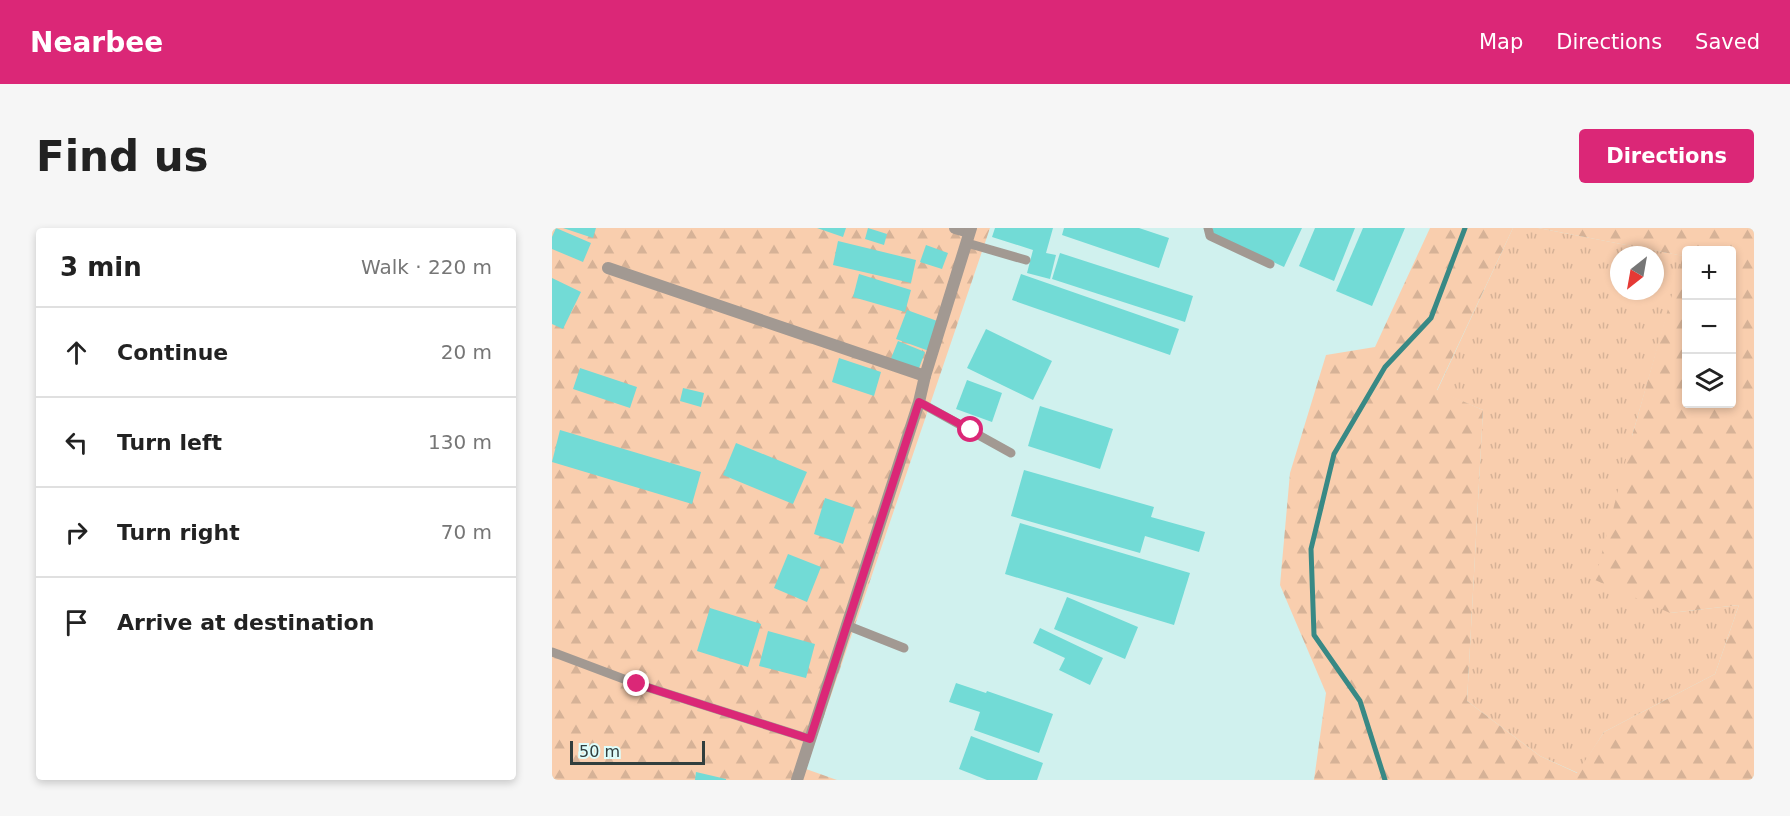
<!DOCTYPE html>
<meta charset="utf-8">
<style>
:root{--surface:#fff;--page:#f6f6f6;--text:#222;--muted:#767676;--line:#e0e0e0;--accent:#db2777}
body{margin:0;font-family:"DejaVu Sans",sans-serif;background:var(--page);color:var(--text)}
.controls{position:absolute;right:18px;top:18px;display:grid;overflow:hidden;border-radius:6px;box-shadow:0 3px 9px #0003}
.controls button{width:54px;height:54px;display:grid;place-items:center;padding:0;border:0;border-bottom:2px solid var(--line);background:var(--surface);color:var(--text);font:30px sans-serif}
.compass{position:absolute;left:1058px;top:18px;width:54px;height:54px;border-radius:50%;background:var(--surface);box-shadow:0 3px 9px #0003;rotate:211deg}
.scale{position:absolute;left:18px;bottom:15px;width:135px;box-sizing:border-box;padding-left:6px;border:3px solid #313e3d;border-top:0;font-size:16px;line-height:21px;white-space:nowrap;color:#313e3d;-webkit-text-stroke:4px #defefc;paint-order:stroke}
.stop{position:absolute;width:18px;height:18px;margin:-14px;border:4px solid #db2777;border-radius:50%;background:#fff}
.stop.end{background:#db2777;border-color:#fff;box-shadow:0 2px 6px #0008}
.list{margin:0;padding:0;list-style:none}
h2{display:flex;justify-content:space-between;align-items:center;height:78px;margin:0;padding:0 24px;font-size:26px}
h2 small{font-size:20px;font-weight:400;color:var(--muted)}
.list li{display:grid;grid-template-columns:39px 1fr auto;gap:18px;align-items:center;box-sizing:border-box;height:90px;padding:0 24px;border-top:2px solid var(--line)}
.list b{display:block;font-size:22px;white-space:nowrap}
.list em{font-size:20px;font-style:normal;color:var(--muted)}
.icon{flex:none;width:33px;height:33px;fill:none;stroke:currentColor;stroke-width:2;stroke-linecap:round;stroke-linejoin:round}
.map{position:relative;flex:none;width:1202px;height:552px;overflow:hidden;border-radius:6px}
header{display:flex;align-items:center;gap:36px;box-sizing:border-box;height:84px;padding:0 30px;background:var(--accent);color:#fff}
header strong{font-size:28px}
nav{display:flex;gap:33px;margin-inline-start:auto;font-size:21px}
.intro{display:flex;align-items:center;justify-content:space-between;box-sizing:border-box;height:144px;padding:0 36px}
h1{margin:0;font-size:42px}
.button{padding:15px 27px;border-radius:6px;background:var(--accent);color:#fff;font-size:21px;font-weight:700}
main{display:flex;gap:36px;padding:0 36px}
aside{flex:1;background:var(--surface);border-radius:6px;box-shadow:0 3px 9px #0003}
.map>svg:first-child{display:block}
.grass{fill:url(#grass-tufts);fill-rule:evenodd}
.forest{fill:url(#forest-firs);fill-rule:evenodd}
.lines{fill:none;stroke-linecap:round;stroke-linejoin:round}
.stream{stroke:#388985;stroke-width:5}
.building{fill:#72dbd6}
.lane{stroke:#a29992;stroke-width:9}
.street{stroke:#a29992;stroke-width:12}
.route{stroke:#db2777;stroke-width:8}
</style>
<header>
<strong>Nearbee</strong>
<nav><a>Map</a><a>Directions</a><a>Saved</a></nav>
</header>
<div class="intro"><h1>Find us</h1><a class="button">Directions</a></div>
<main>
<aside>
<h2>3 min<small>Walk · 220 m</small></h2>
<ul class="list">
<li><svg class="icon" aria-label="ahead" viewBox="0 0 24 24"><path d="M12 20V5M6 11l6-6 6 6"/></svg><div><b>Continue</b></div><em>20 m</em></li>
<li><svg class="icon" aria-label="left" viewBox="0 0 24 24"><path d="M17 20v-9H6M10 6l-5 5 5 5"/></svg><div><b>Turn left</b></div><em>130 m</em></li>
<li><svg class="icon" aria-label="right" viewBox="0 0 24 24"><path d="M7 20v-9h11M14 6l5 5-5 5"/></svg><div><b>Turn right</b></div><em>70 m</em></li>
<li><svg class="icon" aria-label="arrive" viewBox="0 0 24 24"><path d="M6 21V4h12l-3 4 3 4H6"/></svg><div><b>Arrive at destination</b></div></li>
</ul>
</aside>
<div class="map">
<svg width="1202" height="552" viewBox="0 0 1202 552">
<defs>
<pattern id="grass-tufts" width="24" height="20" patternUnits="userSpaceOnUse" patternTransform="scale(1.5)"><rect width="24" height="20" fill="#f9ceae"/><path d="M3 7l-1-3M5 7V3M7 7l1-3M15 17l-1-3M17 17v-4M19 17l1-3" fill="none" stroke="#d6b297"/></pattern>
<pattern id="forest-firs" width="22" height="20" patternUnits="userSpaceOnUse" patternTransform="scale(1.5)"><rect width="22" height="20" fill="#f9ceae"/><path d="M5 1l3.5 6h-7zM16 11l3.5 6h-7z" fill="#d6b297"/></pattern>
</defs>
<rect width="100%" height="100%" fill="#d0f1ee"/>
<path class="grass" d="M 961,0 L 986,0 L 1132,28 L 1080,208 L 1118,385 L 1187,377 L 1163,446 L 1052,504 L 1026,545 L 988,528 L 915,473 L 931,182 L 885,163 ZM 1067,27 L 1103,27 L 1103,63 L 1067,63 Z"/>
<g class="forest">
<path d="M 0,0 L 438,0 L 254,541 L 285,552 L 0,552 Z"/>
<path d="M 878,0 L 961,0 L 885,162 L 931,182 L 915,473 L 988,528 L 1025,545 L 1052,504 L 1163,446 L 1187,377 L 1118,385 L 1043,352 L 1080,208 L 1131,28 L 986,0 L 1202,0 L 1202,552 L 762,552 L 774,465 L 728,357 L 738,245 L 774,127 L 823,119 ZM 1134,22 L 1180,22 L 1180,176 L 1134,176 Z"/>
</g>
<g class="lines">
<path class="stream" d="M 833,552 L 808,473 L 762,407 L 759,321 L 782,226 L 833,139 L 879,90 L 913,0"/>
</g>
<g class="building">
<path d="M 4,0 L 39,15 L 31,34 L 0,21 L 0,9 Z"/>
<path d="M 11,0 L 44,0 L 41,10 Z"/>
<path d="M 265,0 L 294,0 L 291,9 Z"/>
<path d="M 316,0 L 335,6 L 332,17 L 313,11 Z"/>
<path d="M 443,0 L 501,0 L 494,25 L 504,27 L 498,51 L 475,45 L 481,22 L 440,9 Z"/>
<path d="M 512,0 L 587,0 L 617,10 L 607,40 L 510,7 Z"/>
<path d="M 661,0 L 750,0 L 732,39 L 659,5 Z"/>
<path d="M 763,0 L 803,0 L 782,53 L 747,38 Z"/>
<path d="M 811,0 L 853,0 L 820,78 L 784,63 Z"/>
<path d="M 286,13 L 364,32 L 359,55 L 281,37 Z"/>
<path d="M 374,17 L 396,25 L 390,41 L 368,34 Z"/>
<path d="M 508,25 L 641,68 L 633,94 L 500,51 Z"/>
<path d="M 307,46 L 359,62 L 353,84 L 301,69 Z"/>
<path d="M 469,46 L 627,101 L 618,127 L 460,72 Z"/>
<path d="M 0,50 L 29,64 L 11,101 L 0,96 Z"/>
<path d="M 355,82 L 388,94 L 377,123 L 344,111 Z"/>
<path d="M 434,101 L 500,133 L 481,172 L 415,140 Z"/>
<path d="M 346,113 L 373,124 L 366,143 L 338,133 Z"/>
<path d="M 287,130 L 329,144 L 322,168 L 280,154 Z"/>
<path d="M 28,140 L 85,159 L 78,180 L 21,161 Z"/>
<path d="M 415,152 L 450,165 L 440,194 L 404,181 Z"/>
<path d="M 131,160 L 152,165 L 149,179 L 128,173 Z"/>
<path d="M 488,178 L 561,201 L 548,241 L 476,218 Z"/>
<path d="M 8,202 L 149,244 L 140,276 L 0,234 Z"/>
<path d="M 184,215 L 255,244 L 241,276 L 171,247 Z"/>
<path d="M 472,242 L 602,279 L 599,289 L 653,304 L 647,324 L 593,308 L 588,325 L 459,288 Z"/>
<path d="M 273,270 L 303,280 L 291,316 L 262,306 Z"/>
<path d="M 468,295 L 638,345 L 622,397 L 453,346 Z"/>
<path d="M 236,326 L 269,339 L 255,374 L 222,360 Z"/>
<path d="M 515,369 L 586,399 L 573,431 L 502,401 Z"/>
<path d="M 158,380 L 209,396 L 196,439 L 145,423 Z"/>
<path d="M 488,400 L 551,430 L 538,457 L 507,442 L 513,430 L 481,415 Z"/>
<path d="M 216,403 L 263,416 L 254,450 L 207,438 Z"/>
<path d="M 404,455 L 434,465 L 435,463 L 501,486 L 487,525 L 422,502 L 428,484 L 397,474 Z"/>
<path d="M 419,508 L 491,535 L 485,552 L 435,552 L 407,541 Z"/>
<path d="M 144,544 L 174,551 L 174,552 L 143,552 Z"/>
</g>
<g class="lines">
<g class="lane">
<path d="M 656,0 L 658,8 L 718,36"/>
<path d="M 415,15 L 474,32"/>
<path d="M 367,174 L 459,225"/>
<path d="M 294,397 L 352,420"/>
<path d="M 0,424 L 85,456 L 258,511"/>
</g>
<g class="street">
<path d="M 403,0 L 417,4"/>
<path d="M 56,40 L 373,148"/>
<path d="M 245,552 L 367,174 L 373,148 L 419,0"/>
</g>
</g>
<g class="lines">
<path class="route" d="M 85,456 L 258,511 L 367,174 L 419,202"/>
</g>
</svg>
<div class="controls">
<button>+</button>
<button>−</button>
<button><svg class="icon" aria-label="layers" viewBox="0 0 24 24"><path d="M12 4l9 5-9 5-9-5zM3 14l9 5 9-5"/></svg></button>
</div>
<svg class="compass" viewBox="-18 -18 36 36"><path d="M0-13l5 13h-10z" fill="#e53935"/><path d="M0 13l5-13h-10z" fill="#767676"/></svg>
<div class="scale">50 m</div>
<div class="stop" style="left:419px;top:202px"></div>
<div class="stop end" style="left:85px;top:456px"></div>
</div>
</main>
